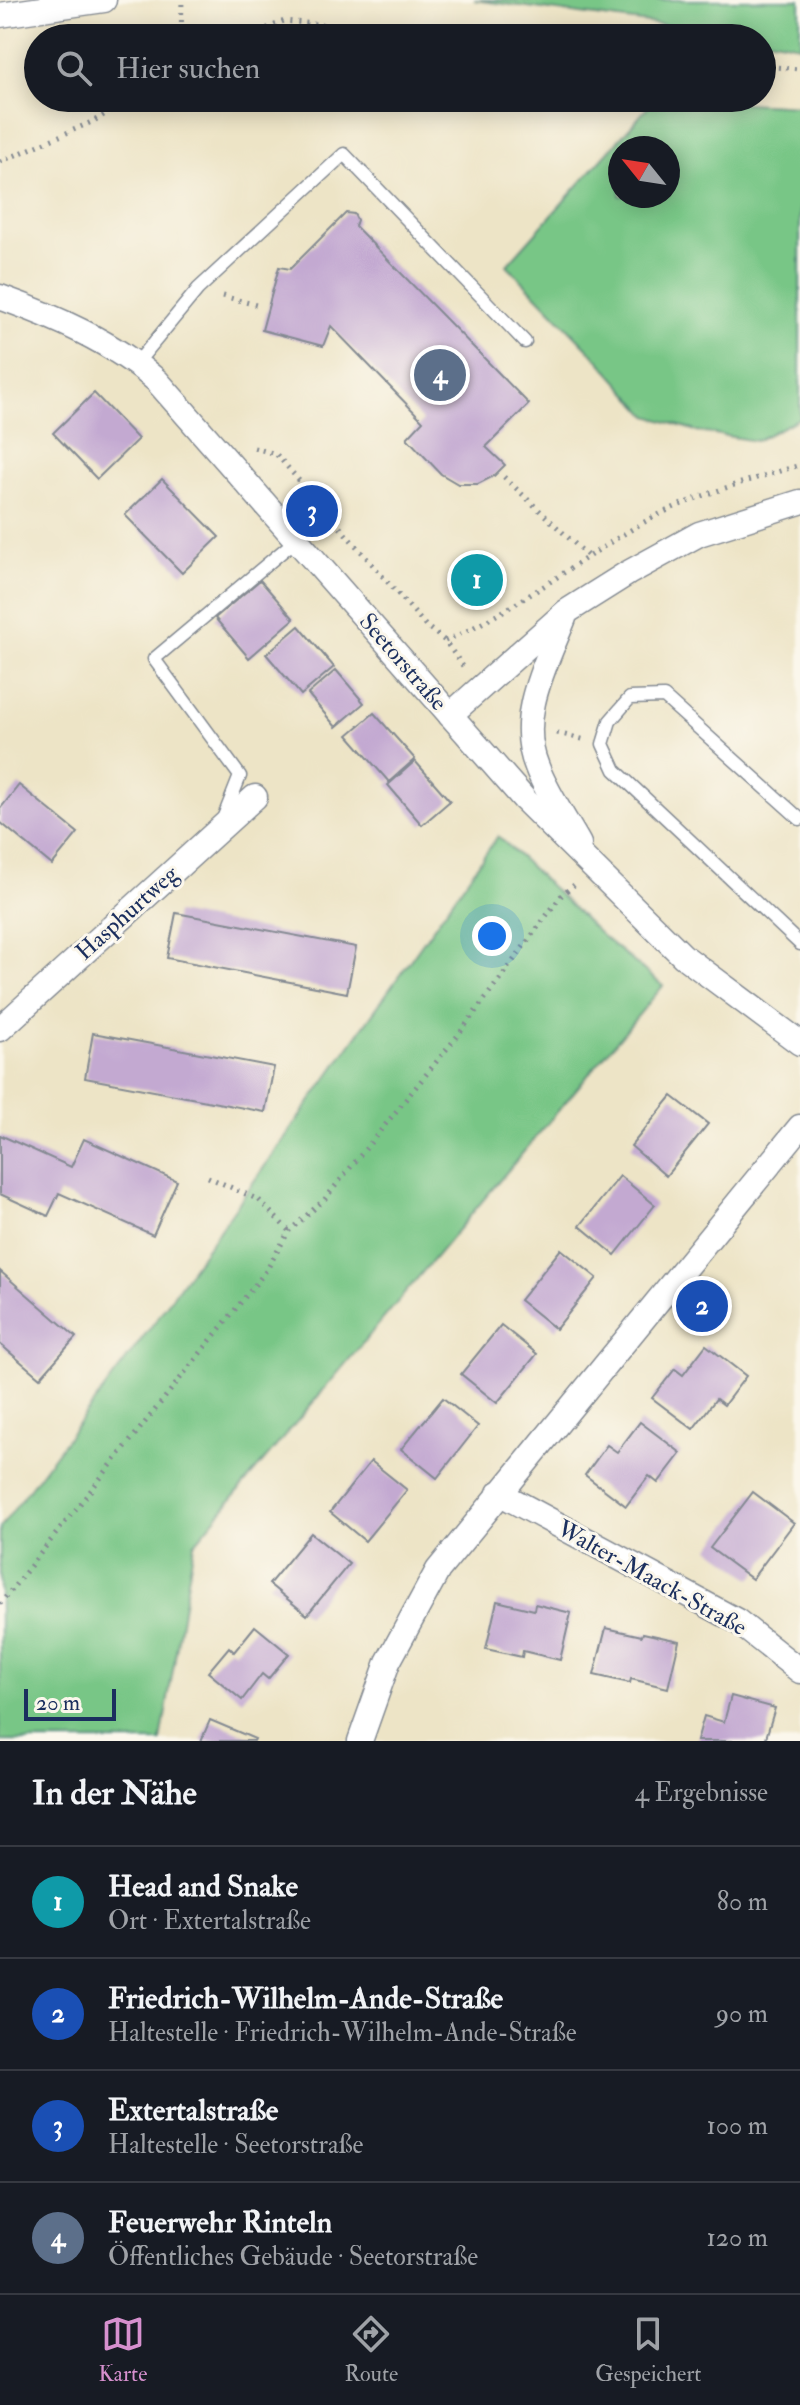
<!DOCTYPE html>
<html lang="de">
<meta charset="utf-8">
<style>
:root{--surface:#171b24;--page:#20242c;--text:#f1f3f6;--muted:#9ea1a6;--line:#363941;--accent:#d690ce}
body{margin:0;font-family:"IM FELL Double Pica",serif;background:var(--page);color:var(--text)}
.compass{position:absolute;left:608px;top:136px;width:72px;height:72px;border-radius:50%;background:var(--surface);box-shadow:0 4px 20px #0003;rotate:300deg}
.scale{position:absolute;left:24px;bottom:20px;width:92px;box-sizing:border-box;padding-left:8px;border:4px solid #1b2f5e;border-top:0;font-size:22px;line-height:28px;white-space:nowrap;color:#1b2f5e;-webkit-text-stroke:6px #fbf7ec;paint-order:stroke}
.you{position:absolute;left:492px;top:936px;width:28px;height:28px;margin:-20px;border:6px solid #fff;border-radius:50%;background:#1a73e8;box-shadow:0 0 0 12px #1a73e833}
.badge{display:grid;place-items:center;width:52px;height:52px;border-radius:50%;background:var(--accent);color:#fff;font-size:26px;font-weight:700}
.pin{position:absolute;translate:-50% -50%;border:4px solid #fff;box-shadow:0 2px 8px #0006}
.list{margin:0;padding:0;list-style:none}
h2{display:flex;justify-content:space-between;align-items:center;height:104px;margin:0;padding:0 32px;font-size:34px}
h2 small{font-size:26px;font-weight:400;color:var(--muted)}
.list li{display:grid;grid-template-columns:52px 1fr auto;gap:24px;align-items:center;box-sizing:border-box;height:112px;padding:0 32px;border-top:2px solid var(--line)}
.list b{display:block;font-size:30px;white-space:nowrap}
.list p{margin:0;font-size:26px;white-space:nowrap;color:var(--muted)}
.list em{font-size:26px;font-style:normal;color:var(--muted)}
.icon{flex:none;width:44px;height:44px;fill:none;stroke:currentColor;stroke-width:2;stroke-linecap:round;stroke-linejoin:round}
.map{position:relative;flex:none;width:800px;height:1741px;overflow:hidden}
.search{position:absolute;background:var(--surface);box-shadow:0 4px 20px #0003;left:24px;right:24px;top:24px;height:88px;display:flex;align-items:center;gap:20px;box-sizing:border-box;padding:0 28px;border-radius:44px;color:var(--muted);font-size:30px}
.sheet{height:552px;background:var(--surface)}
nav{display:flex;justify-content:space-around;align-items:center;box-sizing:border-box;height:112px;border-top:2px solid var(--line);background:var(--surface);font-size:22px;color:var(--muted)}
nav a{display:grid;justify-items:center;gap:4px}
nav .on{color:var(--accent)}
.map>svg:first-child{display:block}
.green{fill:#78c686;stroke:#4a7a72;stroke-width:2;fill-rule:evenodd}
.building{fill:#c3a9d1}
.lines{fill:none;stroke-linecap:round;stroke-linejoin:round}
.service-casing{stroke:#848a92;stroke-width:15}
.minor-casing{stroke:#848a92;stroke-width:27}
.path{stroke:#848a92;stroke-width:5;stroke-dasharray:2 6;stroke-linecap:butt}
.service{stroke:#fff;stroke-width:12}
.minor{stroke:#fff;stroke-width:24}
.labels{text-anchor:middle;dominant-baseline:central;stroke-width:6;stroke-linejoin:round;paint-order:stroke}
.street-label{font-size:24px;fill:#1b2f5e;stroke:#fbf7ec}
</style>
<div class="map">
<svg width="800" height="1741" viewBox="0 0 800 1741">
<rect width="100%" height="100%" fill="#fbf7ec"/>
<filter id="ink" filterUnits="userSpaceOnUse"><feTurbulence type="fractalNoise" baseFrequency=".0125" numOctaves="2"/><feDisplacementMap in="SourceGraphic" scale="16" xChannelSelector="R" yChannelSelector="G"/><feConvolveMatrix kernelMatrix="1 2 1 2 8 2 1 2 1" color-interpolation-filters="sRGB"/></filter>
<filter id="wash" filterUnits="userSpaceOnUse"><feTurbulence type="fractalNoise" baseFrequency=".006" numOctaves="4" result="noise"/><feDisplacementMap in="SourceGraphic" scale="32" xChannelSelector="R" yChannelSelector="G"/><feGaussianBlur stdDeviation="1.8" result="paint"/><feColorMatrix in="noise" values="0 0 0 0 0 0 0 0 0 0 0 0 0 0 0 0 0 1.4 0 .05"/><feComposite in="paint" operator="in"/></filter>
<g filter="url(#wash)">
<rect width="100%" height="100%" fill="#ede4c6"/>
<g class="green">
<path d="M 474,0 L 800,0 L 800,45 L 762,38 Z"/>
<path d="M 656,98 L 800,106 L 800,418 L 756,441 L 696,431 L 648,416 L 595,356 L 507,265 ZM 668,148 L 668,196 L 620,196 L 620,148 Z"/>
<path d="M 498,836 L 601,935 L 663,986 L 194,1544 L 161,1741 L 0,1741 L 0,1528 L 156,1320 Z"/>
</g>
<g id="blocks">
<g class="building">
<path d="M 346,213 L 354,214 L 357,220 L 355,226 L 529,404 L 486,447 L 505,465 L 494,476 L 478,484 L 458,484 L 441,474 L 407,438 L 423,421 L 331,326 L 323,346 L 262,330 L 279,267 L 290,269 Z"/>
<path d="M 94,393 L 138,439 L 97,479 L 53,433 Z"/>
<path d="M 162,479 L 219,537 L 182,573 L 125,515 Z"/>
<path d="M 260,580 L 294,619 L 249,658 L 215,618 Z"/>
<path d="M 299,626 L 334,667 L 301,695 L 266,654 Z"/>
<path d="M 336,670 L 364,703 L 336,727 L 308,694 Z"/>
<path d="M 374,713 L 415,759 L 389,782 L 348,735 Z"/>
<path d="M 415,761 L 450,801 L 422,825 L 388,785 Z"/>
<path d="M 19,785 L 78,833 L 52,865 L 0,822 L 0,809 Z"/>
<path d="M 176,913 L 356,947 L 347,993 L 167,958 Z"/>
<path d="M 93,1033 L 274,1067 L 265,1112 L 85,1078 Z"/>
<path d="M 672,1096 L 708,1124 L 666,1176 L 631,1146 Z"/>
<path d="M 0,1135 L 71,1167 L 84,1139 L 177,1181 L 153,1235 L 59,1193 L 48,1216 L 0,1194 Z"/>
<path d="M 620,1176 L 655,1205 L 615,1255 L 580,1226 Z"/>
<path d="M 561,1249 L 597,1278 L 556,1329 L 520,1300 Z"/>
<path d="M 0,1271 L 76,1337 L 40,1378 L 0,1344 Z"/>
<path d="M 501,1325 L 537,1354 L 497,1403 L 461,1374 Z"/>
<path d="M 706,1345 L 746,1376 L 724,1405 L 716,1399 L 693,1429 L 652,1398 L 675,1369 L 683,1375 Z"/>
<path d="M 443,1398 L 478,1426 L 437,1478 L 401,1449 Z"/>
<path d="M 640,1422 L 681,1453 L 658,1483 L 649,1476 L 626,1506 L 585,1475 L 607,1445 L 617,1452 Z"/>
<path d="M 371,1461 L 407,1490 L 365,1541 L 330,1512 Z"/>
<path d="M 753,1492 L 794,1523 L 752,1579 L 710,1548 Z"/>
<path d="M 311,1533 L 349,1564 L 307,1615 L 269,1584 Z"/>
<path d="M 497,1601 L 534,1610 L 535,1604 L 571,1613 L 560,1660 L 523,1651 L 522,1657 L 486,1649 Z"/>
<path d="M 255,1626 L 289,1654 L 268,1679 L 262,1674 L 242,1700 L 208,1672 L 229,1647 L 234,1652 Z"/>
<path d="M 606,1628 L 642,1636 L 643,1633 L 679,1641 L 668,1688 L 631,1679 L 630,1683 L 594,1675 Z"/>
<path d="M 731,1696 L 775,1708 L 765,1741 L 697,1741 L 704,1716 L 724,1722 Z"/>
<path d="M 210,1720 L 255,1739 L 254,1741 L 201,1741 Z"/>
</g>
</g>
</g>
<g filter="url(#ink)">
<use href="#blocks" fill-opacity="0" stroke="#848a92" stroke-width="2"/>
<g class="lines">
<g class="service-casing">
<g id="service">
<path d="M 137,363 L 198,289 L 344,154 L 525,342"/>
<path d="M 223,819 L 240,776 L 154,659 L 296,540"/>
<path d="M 800,819 L 664,697 L 630,698 L 610,721 L 603,744 L 615,770 L 800,944"/>
</g>
</g>
<g class="minor-casing">
<g id="minor">
<path d="M 0,15 L 104,0"/>
<path d="M 0,297 C 55,317 113,342 157,381 L 525,800 L 683,956 L 800,1043"/>
<path d="M 564,618 C 546,664 516,717 537,767 C 547,794 565,819 579,844"/>
<path d="M 450,715 L 566,612 L 628,573 L 699,534 L 800,502"/>
<path d="M 0,1029 L 255,797"/>
<path d="M 499,1493 L 737,1621 L 800,1671"/>
<path d="M 360,1741 L 388,1662 L 438,1570 L 800,1127"/>
</g>
</g>
<g class="path">
<path d="M 181,38 L 182,0"/>
<path d="M 245,38 L 284,21 L 466,38"/>
<path d="M 762,66 L 800,69"/>
<path d="M 0,162 L 94,121 L 131,98"/>
<path d="M 223,296 L 260,306"/>
<path d="M 254,448 L 276,454 L 426,626 L 445,641 L 465,669"/>
<path d="M 504,477 L 589,557"/>
<path d="M 445,641 C 514,611 570,566 634,528 C 684,498 744,482 800,465"/>
<path d="M 557,733 L 586,740"/>
<path d="M 208,1177 L 259,1200 L 289,1231"/>
<path d="M 0,1604 L 266,1271 L 289,1231 L 324,1200 L 459,1034 L 561,896 L 574,885"/>
</g>
<use href="#service" class="service"/>
<use href="#minor" class="minor"/>
</g>
</g>
<g class="labels">
<g class="street-label">
<text transform="translate(403 662) rotate(49)">Seetorstraße</text>
<text transform="translate(127 913) rotate(-42)">Hasphurtweg</text>
<text transform="translate(652 1578) rotate(29)">Walter-Maack-Straße</text>
</g>
</g>
</svg>
<svg class="compass" viewBox="-18 -18 36 36"><path d="M0-13l5 13h-10z" fill="#e53935"/><path d="M0 13l5-13h-10z" fill="#9ea1a6"/></svg>
<div class="scale">20 m</div>
<div class="you"></div>
<div class="pin badge" style="left:477px;top:580px;background:#0f9aa8">1</div>
<div class="pin badge" style="left:702px;top:1306px;background:#1a4fb4">2</div>
<div class="pin badge" style="left:312px;top:511px;background:#1a4fb4">3</div>
<div class="pin badge" style="left:440px;top:375px;background:#5c6f8a">4</div>
<div class="search"><svg class="icon" aria-label="search" viewBox="0 0 24 24"><circle cx="10" cy="10" r="6"/><path d="M15 15l6 6"/></svg>Hier suchen</div>
</div>
<section class="sheet">
<h2>In der Nähe<small>4 Ergebnisse</small></h2>
<ul class="list">
<li><span class="badge" style="background:#0f9aa8">1</span><div><b>Head and Snake</b><p>Ort · Extertalstraße</p></div><em>80 m</em></li>
<li><span class="badge" style="background:#1a4fb4">2</span><div><b>Friedrich-Wilhelm-Ande-Straße</b><p>Haltestelle · Friedrich-Wilhelm-Ande-Straße</p></div><em>90 m</em></li>
<li><span class="badge" style="background:#1a4fb4">3</span><div><b>Extertalstraße</b><p>Haltestelle · Seetorstraße</p></div><em>100 m</em></li>
<li><span class="badge" style="background:#5c6f8a">4</span><div><b>Feuerwehr Rinteln</b><p>Öffentliches Gebäude · Seetorstraße</p></div><em>120 m</em></li>
</ul>
</section>
<nav>
<a class="on"><svg class="icon" aria-label="map" viewBox="0 0 24 24"><path d="M3 6l6-2 6 2 6-2v14l-6 2-6-2-6 2zM9 4v14M15 6v14"/></svg>Karte</a>
<a><svg class="icon" aria-label="directions" viewBox="0 0 24 24"><path d="M12 3l9 9-9 9-9-9zM9 14v-3h6M13 9l2 2-2 2"/></svg>Route</a>
<a><svg class="icon" aria-label="saved" viewBox="0 0 24 24"><path d="M7 4h10v16l-5-4-5 4z"/></svg>Gespeichert</a>
</nav>
